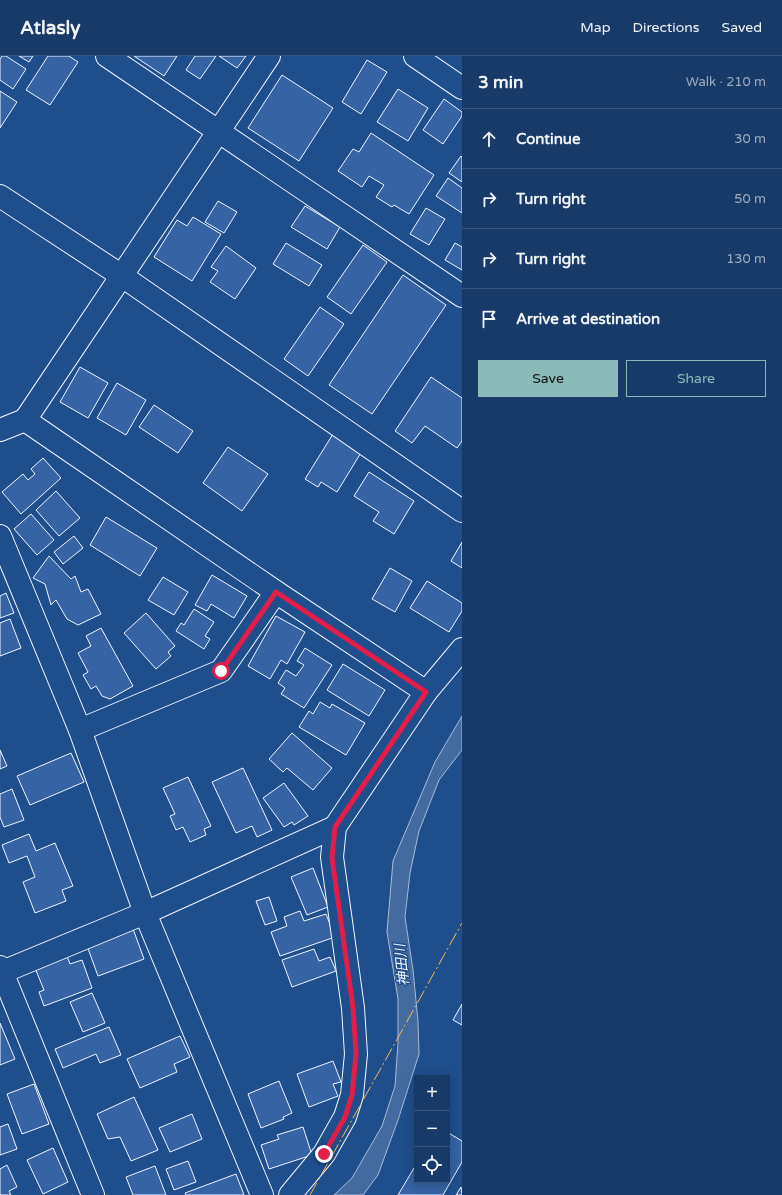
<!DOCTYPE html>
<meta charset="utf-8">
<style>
:root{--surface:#173a69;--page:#244571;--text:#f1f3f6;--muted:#9eadc0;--line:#36547d;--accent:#8bbbb9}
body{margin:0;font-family:"Varela Round","Noto Sans JP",sans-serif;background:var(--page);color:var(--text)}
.controls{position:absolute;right:12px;bottom:12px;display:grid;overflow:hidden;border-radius:0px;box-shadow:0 2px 10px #0003}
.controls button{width:36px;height:36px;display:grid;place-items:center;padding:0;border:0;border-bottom:1px solid var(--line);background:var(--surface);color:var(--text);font:20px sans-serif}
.stop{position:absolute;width:12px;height:12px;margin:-9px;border:3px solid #e11d48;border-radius:50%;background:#fff}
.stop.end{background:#e11d48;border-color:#fff;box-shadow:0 1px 4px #0008}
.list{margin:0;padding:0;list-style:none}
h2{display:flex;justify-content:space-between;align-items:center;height:52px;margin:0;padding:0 16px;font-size:17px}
h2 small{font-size:13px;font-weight:400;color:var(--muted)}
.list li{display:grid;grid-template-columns:26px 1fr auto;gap:12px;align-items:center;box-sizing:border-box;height:60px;padding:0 16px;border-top:1px solid var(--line)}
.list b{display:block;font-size:15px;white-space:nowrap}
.list em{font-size:13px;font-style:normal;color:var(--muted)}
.actions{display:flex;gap:8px;padding:12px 16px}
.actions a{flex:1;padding:9px 0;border:1px solid var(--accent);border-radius:0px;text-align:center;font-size:14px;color:var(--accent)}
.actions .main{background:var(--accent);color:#111}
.icon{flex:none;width:22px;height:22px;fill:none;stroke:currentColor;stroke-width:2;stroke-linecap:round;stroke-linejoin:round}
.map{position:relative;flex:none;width:462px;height:1139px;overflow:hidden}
header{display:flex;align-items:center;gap:24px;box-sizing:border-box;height:56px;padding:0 20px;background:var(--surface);border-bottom:1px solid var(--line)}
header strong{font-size:19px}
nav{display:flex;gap:22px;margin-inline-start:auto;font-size:14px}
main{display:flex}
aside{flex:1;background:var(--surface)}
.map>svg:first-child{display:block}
.water{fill:#446ba0;stroke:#a8bbd7}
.building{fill:#3563a3;stroke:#f2f6ff}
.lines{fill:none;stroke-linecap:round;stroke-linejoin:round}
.minor-casing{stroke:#f2f6ff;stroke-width:24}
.minor{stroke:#1f4e8c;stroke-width:22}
.power{stroke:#ffb74d;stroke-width:1;stroke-dasharray:14 3 2 3;stroke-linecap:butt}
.route{stroke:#e11d48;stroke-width:5}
.labels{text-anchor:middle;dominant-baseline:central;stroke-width:3;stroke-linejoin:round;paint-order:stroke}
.water-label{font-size:14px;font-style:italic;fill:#f2f6ff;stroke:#1f4e8c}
</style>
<header>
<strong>Atlasly</strong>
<nav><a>Map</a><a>Directions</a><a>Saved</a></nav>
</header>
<main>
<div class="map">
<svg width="462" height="1139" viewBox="0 0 462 1139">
<rect width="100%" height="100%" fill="#1f4e8c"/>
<path class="water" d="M 462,660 L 462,694 L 439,724 L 419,775 L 410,817 L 405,861 L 413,914 L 418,965 L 419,998 L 398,1064 L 378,1119 L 363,1139 L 334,1139 L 352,1122 L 382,1070 L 395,1030 L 398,987 L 398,943 L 387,876 L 393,805 L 435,706 Z"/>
<g class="building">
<path d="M 2,0 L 6,0 L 26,13 L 13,33 L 0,24 L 0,3 Z"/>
<path d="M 19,0 L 33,0 L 29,6 Z"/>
<path d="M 48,0 L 69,0 L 78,6 L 50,49 L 26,34 Z"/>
<path d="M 134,0 L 177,0 L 164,20 Z"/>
<path d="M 195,0 L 216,0 L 200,23 L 186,14 Z"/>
<path d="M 219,0 L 246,0 L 237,12 Z"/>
<path d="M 367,4 L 387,16 L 361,58 L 342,46 Z"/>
<path d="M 282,19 L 333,52 L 299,105 L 248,72 Z"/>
<path d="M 398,33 L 428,52 L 408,85 L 377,66 Z"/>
<path d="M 0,35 L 17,46 L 0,72 Z"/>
<path d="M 444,43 L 462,56 L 462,60 L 443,88 L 423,74 Z"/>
<path d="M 371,77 L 434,119 L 409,158 L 394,149 L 392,151 L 376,141 L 384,129 L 369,120 L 362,131 L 338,115 L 353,93 L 359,96 Z"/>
<path d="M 461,100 L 462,101 L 462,126 L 449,117 Z"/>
<path d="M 448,122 L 462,132 L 462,157 L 436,140 Z"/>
<path d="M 218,145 L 237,156 L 224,177 L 205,166 Z"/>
<path d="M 305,150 L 340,171 L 327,193 L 291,171 Z"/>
<path d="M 426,152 L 445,163 L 429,189 L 410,178 Z"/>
<path d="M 193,161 L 221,178 L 192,225 L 154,201 L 177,164 L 187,170 Z"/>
<path d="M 286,187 L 322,209 L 309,230 L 273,208 Z"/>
<path d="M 455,187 L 462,191 L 462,214 L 445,204 Z"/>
<path d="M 363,189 L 387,206 L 351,258 L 327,241 Z"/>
<path d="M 226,190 L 256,212 L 235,243 L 210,226 L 218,215 L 211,211 Z"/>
<path d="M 403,219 L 446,249 L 372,358 L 329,329 Z"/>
<path d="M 320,251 L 344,268 L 308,320 L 284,303 Z"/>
<path d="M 80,311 L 108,327 L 88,362 L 60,346 Z"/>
<path d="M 431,321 L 462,342 L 462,385 L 457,392 L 425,370 L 412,387 L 395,375 Z"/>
<path d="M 117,327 L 146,344 L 126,379 L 97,362 Z"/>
<path d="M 154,349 L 193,375 L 178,397 L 139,371 Z"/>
<path d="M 333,378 L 362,395 L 337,436 L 321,426 L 318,431 L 305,423 Z"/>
<path d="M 228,391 L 268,418 L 242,455 L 203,427 Z"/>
<path d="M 43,402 L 61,422 L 21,458 L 2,436 L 23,418 L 28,424 L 35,418 L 31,413 Z"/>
<path d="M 369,416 L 414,445 L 394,478 L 373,465 L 379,456 L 354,440 Z"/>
<path d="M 56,435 L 80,462 L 59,480 L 36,454 Z"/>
<path d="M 31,458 L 54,484 L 37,499 L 14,473 Z"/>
<path d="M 106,461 L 157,492 L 140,520 L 90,489 Z"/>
<path d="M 74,480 L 83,492 L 63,508 L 54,496 Z"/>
<path d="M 462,486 L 462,512 L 451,505 Z"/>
<path d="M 49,500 L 71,523 L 75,520 L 81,536 L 88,533 L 101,558 L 78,569 L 67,563 L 56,544 L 51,549 L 45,528 L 33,522 Z"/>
<path d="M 390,512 L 412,525 L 395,556 L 372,543 Z"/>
<path d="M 212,519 L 247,540 L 234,562 L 211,548 L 207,555 L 195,549 Z"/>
<path d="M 163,521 L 188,536 L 174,559 L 148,544 Z"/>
<path d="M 427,525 L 462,547 L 462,555 L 449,576 L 410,552 Z"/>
<path d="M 6,537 L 14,557 L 0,562 L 0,540 Z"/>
<path d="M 194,553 L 214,566 L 205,580 L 210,583 L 204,593 L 176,575 L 181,567 L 184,569 Z"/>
<path d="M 146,557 L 175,590 L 168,596 L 171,600 L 156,613 L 124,577 Z"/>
<path d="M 276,560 L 305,576 L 287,608 L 281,604 L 270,623 L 248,610 Z"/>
<path d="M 10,563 L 21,592 L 0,600 L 0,567 Z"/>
<path d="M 101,572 L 133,630 L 110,643 L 102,640 L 96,630 L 91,633 L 83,619 L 88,616 L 78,597 L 91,590 L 86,580 Z"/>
<path d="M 305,592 L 332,609 L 304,652 L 281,638 L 285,632 L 278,627 L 286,614 L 296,620 L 304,609 L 297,605 Z"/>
<path d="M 343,608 L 385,634 L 369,660 L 327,634 Z"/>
<path d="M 320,646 L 330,652 L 332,648 L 365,667 L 346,699 L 299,671 L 309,655 L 313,658 Z"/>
<path d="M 292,677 L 332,712 L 313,734 L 287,712 L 283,716 L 269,703 Z"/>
<path d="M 0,694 L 7,710 L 0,713 Z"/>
<path d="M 71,697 L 84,726 L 30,749 L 17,720 Z"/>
<path d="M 243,712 L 272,774 L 257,781 L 252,770 L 236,777 L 212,726 Z"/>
<path d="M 188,721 L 211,770 L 204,773 L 206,779 L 190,786 L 183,771 L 176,774 L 170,760 L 175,758 L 163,732 Z"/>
<path d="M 284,727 L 308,760 L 294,769 L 292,766 L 284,771 L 263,742 Z"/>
<path d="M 12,733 L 24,764 L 4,771 L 0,761 L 0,738 Z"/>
<path d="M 29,778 L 36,795 L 55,787 L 73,830 L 62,834 L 66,845 L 35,857 L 23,826 L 35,821 L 27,800 L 9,807 L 2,789 Z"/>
<path d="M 313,812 L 328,851 L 307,859 L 291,821 Z"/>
<path d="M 269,841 L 277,865 L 265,869 L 256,845 Z"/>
<path d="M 300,855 L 304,865 L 326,858 L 335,881 L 280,900 L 271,876 L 287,870 L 284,861 Z"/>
<path d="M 132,870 L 144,903 L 98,920 L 86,887 Z"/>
<path d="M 314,893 L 319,905 L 330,901 L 336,915 L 292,931 L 282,904 Z"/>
<path d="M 67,900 L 70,908 L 82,904 L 92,932 L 44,950 L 39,936 L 44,934 L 35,912 Z"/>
<path d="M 92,937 L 105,967 L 83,976 L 70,946 Z"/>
<path d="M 462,948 L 462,969 L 453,964 Z"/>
<path d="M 0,967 L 15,1003 L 0,1009 Z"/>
<path d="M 109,971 L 121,999 L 100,1007 L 96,998 L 63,1012 L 55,993 Z"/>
<path d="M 180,980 L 190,1001 L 174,1008 L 177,1016 L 140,1032 L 127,1003 Z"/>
<path d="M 333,1005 L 341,1026 L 333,1028 L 338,1040 L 309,1051 L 297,1018 Z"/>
<path d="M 279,1025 L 292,1057 L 283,1061 L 284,1063 L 261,1072 L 248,1038 Z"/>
<path d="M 34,1028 L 49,1068 L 22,1078 L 7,1038 Z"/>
<path d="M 134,1041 L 158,1094 L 131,1105 L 120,1081 L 108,1083 L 97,1058 Z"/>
<path d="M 192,1058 L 202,1083 L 170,1096 L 159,1072 Z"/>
<path d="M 8,1068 L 17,1093 L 0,1099 L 0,1071 Z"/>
<path d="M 303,1071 L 312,1099 L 269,1113 L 261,1089 L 279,1083 L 277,1079 Z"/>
<path d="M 447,1076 L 462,1085 L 462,1106 L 443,1139 L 398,1139 L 417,1107 L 417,1124 L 447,1124 Z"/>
<path d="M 53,1092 L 68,1126 L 43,1138 L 27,1104 Z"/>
<path d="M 188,1105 L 196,1126 L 174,1134 L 166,1113 Z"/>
<path d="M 7,1109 L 17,1131 L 9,1135 L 11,1139 L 0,1139 L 0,1113 Z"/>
<path d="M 155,1110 L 166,1139 L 133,1139 L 126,1121 Z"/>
<path d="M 236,1118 L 244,1139 L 186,1139 L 185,1137 Z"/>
<path d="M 461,1131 L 462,1139 L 456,1139 Z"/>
</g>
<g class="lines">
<g class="minor-casing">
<g id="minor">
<path d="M 107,0 L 462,240"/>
<path d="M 415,0 L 462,32"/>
<path d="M 0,140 L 122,220 L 462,455"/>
<path d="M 25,364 L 276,536 L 426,636"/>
<path d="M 0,374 L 25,364 L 269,0"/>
<path d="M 0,480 L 80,674 L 145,857 L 262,1139"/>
<path d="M 80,674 L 221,615 L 276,536"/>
<path d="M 0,911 L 93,1139"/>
<path d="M 0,917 L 145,857 L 335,771"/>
<path d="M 290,1139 L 324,1098 L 345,1061 L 352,1039 L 356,998 L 353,952 L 332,801 L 335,771 L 426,636 L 462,593"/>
</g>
</g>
<use href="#minor" class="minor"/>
<path class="power" d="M 310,1139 L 462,867"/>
</g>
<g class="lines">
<path class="route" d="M 221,615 L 276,536 L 426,636 L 335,771 L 332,802 L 353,952 L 356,998 L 352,1039 L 345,1061 L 324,1098"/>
</g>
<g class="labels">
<g class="water-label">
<text transform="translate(402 909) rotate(-96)">神田川</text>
</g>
</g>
</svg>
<div class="controls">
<button>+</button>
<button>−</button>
<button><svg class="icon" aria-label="locate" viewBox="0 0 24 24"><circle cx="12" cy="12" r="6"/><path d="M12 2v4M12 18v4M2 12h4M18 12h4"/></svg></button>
</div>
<div class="stop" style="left:221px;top:615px"></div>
<div class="stop end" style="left:324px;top:1098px"></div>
</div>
<aside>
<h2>3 min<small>Walk · 210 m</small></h2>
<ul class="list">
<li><svg class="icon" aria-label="ahead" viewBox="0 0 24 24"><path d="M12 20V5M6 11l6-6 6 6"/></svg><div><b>Continue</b></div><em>30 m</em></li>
<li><svg class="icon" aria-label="right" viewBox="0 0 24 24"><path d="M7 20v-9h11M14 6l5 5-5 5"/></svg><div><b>Turn right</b></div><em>50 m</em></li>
<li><svg class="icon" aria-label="right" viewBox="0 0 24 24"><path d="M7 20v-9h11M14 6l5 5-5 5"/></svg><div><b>Turn right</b></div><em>130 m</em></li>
<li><svg class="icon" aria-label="arrive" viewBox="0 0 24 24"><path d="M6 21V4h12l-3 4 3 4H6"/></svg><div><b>Arrive at destination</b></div></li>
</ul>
<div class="actions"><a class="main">Save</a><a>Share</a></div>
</aside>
</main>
